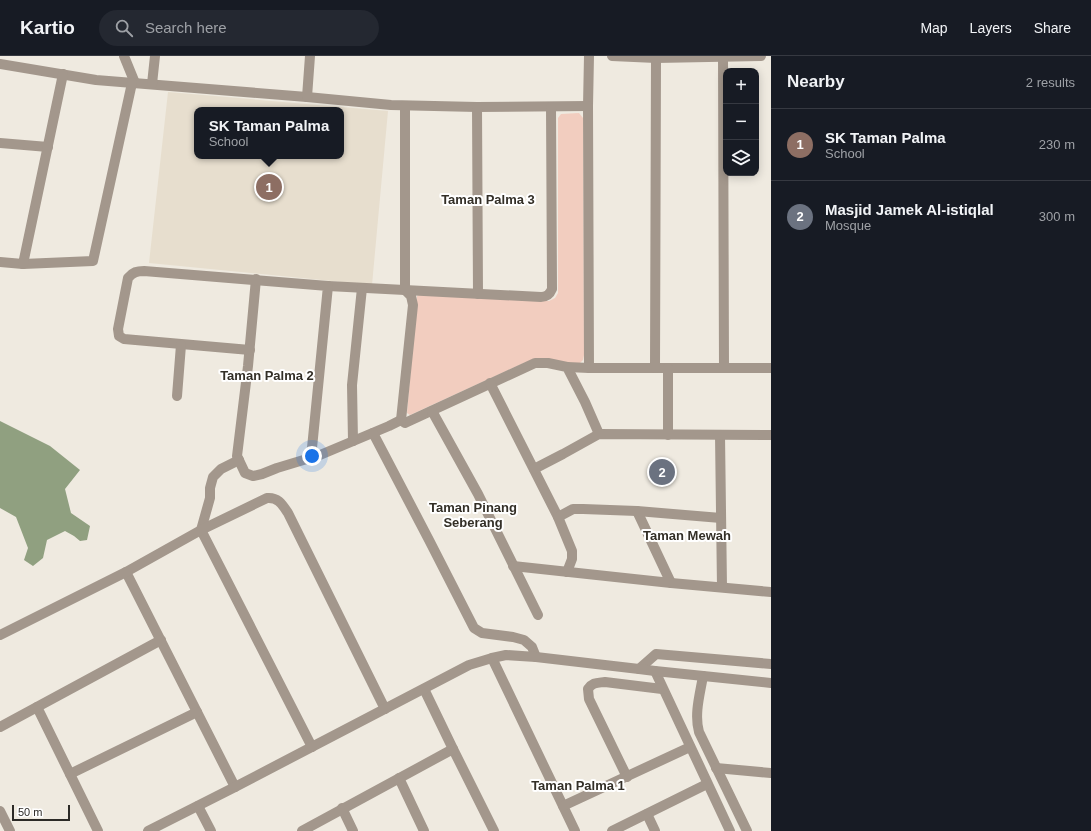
<!DOCTYPE html>
<meta charset="utf-8">
<style>
:root{--surface:#171b24;--page:#242831;--text:#f1f3f6;--muted:#9ea1a6;--line:#363941;--accent:#7c3aed}
body{margin:0;font-family:Arial,sans-serif;background:var(--page);color:var(--text)}
.controls{position:absolute;right:12px;top:12px;display:grid;overflow:hidden;border-radius:8px;box-shadow:0 2px 10px #0003}
.controls button{width:36px;height:36px;display:grid;place-items:center;padding:0;border:0;border-bottom:1px solid var(--line);background:var(--surface);color:var(--text);font:20px sans-serif}
.scale{position:absolute;left:12px;bottom:10px;width:58px;box-sizing:border-box;padding-left:4px;border:2px solid #2c2a26;border-top:0;font-size:11px;line-height:14px;white-space:nowrap;color:#2c2a26;-webkit-text-stroke:3px #fff;paint-order:stroke}
.you{position:absolute;left:312px;top:400px;width:14px;height:14px;margin:-10px;border:3px solid #fff;border-radius:50%;background:#1a73e8;box-shadow:0 0 0 6px #1a73e833}
.badge{display:grid;place-items:center;width:26px;height:26px;border-radius:50%;background:var(--accent);color:#fff;font-size:13px;font-weight:700}
.pin{position:absolute;translate:-50% -50%;border:2px solid #fff;box-shadow:0 1px 4px #0006}
.popup{position:absolute;left:194px;top:51px;width:150px;height:52px;box-sizing:border-box;display:grid;place-content:center;border-radius:8px;background:var(--surface);filter:drop-shadow(0 1px 3px #0005);font-size:13px;white-space:nowrap;color:var(--muted)}
.popup b{font-size:15px;color:var(--text)}
.popup::after{content:'';position:absolute;left:50%;top:100%;margin-left:-8px;border:8px solid transparent;border-top-color:var(--surface)}
.list{margin:0;padding:0;list-style:none}
h2{display:flex;justify-content:space-between;align-items:center;height:52px;margin:0;padding:0 16px;font-size:17px}
h2 small{font-size:13px;font-weight:400;color:var(--muted)}
.list li{display:grid;grid-template-columns:26px 1fr auto;gap:12px;align-items:center;box-sizing:border-box;height:72px;padding:0 16px;border-top:1px solid var(--line)}
.list b{display:block;font-size:15px;white-space:nowrap}
.list p{margin:0;font-size:13px;white-space:nowrap;color:var(--muted)}
.list em{font-size:13px;font-style:normal;color:var(--muted)}
.icon{flex:none;width:22px;height:22px;fill:none;stroke:currentColor;stroke-width:2;stroke-linecap:round;stroke-linejoin:round}
.map{position:relative;flex:none;width:771px;height:775px;overflow:hidden}
header{display:flex;align-items:center;gap:24px;box-sizing:border-box;height:56px;padding:0 20px;background:var(--surface);border-bottom:1px solid var(--line)}
header strong{font-size:19px}
nav{display:flex;gap:22px;margin-inline-start:auto;font-size:14px}
.search{width:280px;height:36px;background:var(--page);display:flex;align-items:center;gap:10px;box-sizing:border-box;padding:0 14px;border-radius:22px;color:var(--muted);font-size:15px}
main{display:flex}
aside{flex:1;background:var(--surface)}
.map>svg:first-child{display:block}
.built{fill:#e7dece;fill-rule:evenodd}
.green{fill:#f2cdbf}
.water{fill:#90a080}
.lines{fill:none;stroke-linecap:round;stroke-linejoin:round}
.minor{stroke:#a3978c;stroke-width:10}
.labels{text-anchor:middle;dominant-baseline:central;stroke-width:4;stroke-linejoin:round;paint-order:stroke}
.neighbourhood-label{font-size:13px;font-weight:bold;fill:#332f27;stroke:#fff}
</style>
<header>
<strong>Kartio</strong>
<div class="search"><svg class="icon" aria-label="search" viewBox="0 0 24 24"><circle cx="10" cy="10" r="6"/><path d="M15 15l6 6"/></svg>Search here</div>
<nav><a>Map</a><a>Layers</a><a>Share</a></nav>
</header>
<main>
<div class="map">
<svg width="771" height="775" viewBox="0 0 771 775">
<rect width="100%" height="100%" fill="#efeae0"/>
<path class="built" d="M 168,36 L 388,55 L 372,229 L 149,207 ZM 197,54 L 341,54 L 341,100 L 197,100 Z"/>
<path class="green" d="M 579,57 L 583,62 L 584,299 L 583,304 L 579,308 L 526,306 L 410,359 L 407,357 L 417,240 L 422,238 L 549,245 L 555,242 L 558,237 L 558,62 L 561,58 Z"/>
<path class="water" d="M 0,365 L 50,390 L 80,414 L 65,433 L 71,457 L 90,470 L 87,484 L 80,485 L 74,480 L 65,475 L 47,484 L 43,502 L 33,510 L 24,504 L 28,492 L 16,461 L 0,452 Z"/>
<g class="lines">
<g class="minor">
<path d="M 124,0 L 135,27"/>
<path d="M 589,0 L 588,50 L 589,312"/>
<path d="M 612,0 L 656,2 L 761,0"/>
<path d="M 723,1 L 724,312"/>
<path d="M 0,8 L 96,24 L 307,41 L 391,49 L 477,51 L 588,50"/>
<path d="M 152,28 L 155,0"/>
<path d="M 307,41 L 310,0"/>
<path d="M 477,51 L 478,238"/>
<path d="M 0,87 L 48,91"/>
<path d="M 0,206 L 23,208 L 93,205 L 132,27"/>
<path d="M 23,208 L 63,18"/>
<path d="M 256,223 L 248,310 L 237,400 L 245,417 L 253,420 L 262,418 L 277,412 L 320,399 L 389,370 L 401,364 L 405,367 L 535,307 L 548,307 L 567,311 L 585,346 L 599,378"/>
<path d="M 328,230 L 541,241 C 547,241 550,238 552,233 L 551,51"/>
<path d="M 250,294 L 124,283 L 119,280 L 118,273 L 128,222 C 133,216 137,215 144,215 L 328,230 L 311,402"/>
<path d="M 567,311 L 589,312 L 771,312"/>
<path d="M 655,312 L 656,2"/>
<path d="M 668,312 L 668,379"/>
<path d="M 490,327 L 558,461 L 572,495 L 572,503 L 567,516"/>
<path d="M 177,340 L 181,289"/>
<path d="M 432,355 L 478,438 L 538,559"/>
<path d="M 401,364 L 413,249 L 411,240 L 405,234 L 405,50"/>
<path d="M 373,377 L 429,484 L 474,572 L 482,577 L 513,581 L 524,584 L 532,591 L 536,601"/>
<path d="M 720,379 L 722,531"/>
<path d="M 353,385 L 352,329 L 362,232"/>
<path d="M 239,404 L 221,413 L 213,421 L 210,432 L 210,442 L 201,474 L 312,691"/>
<path d="M 534,413 L 563,398 L 599,378 L 771,379"/>
<path d="M 637,455 L 671,527"/>
<path d="M 558,461 L 573,453 L 583,453 L 637,455 L 721,462"/>
<path d="M 513,510 L 671,527 L 771,536"/>
<path d="M 126,516 L 235,731"/>
<path d="M 0,579 L 126,516 L 201,474 L 267,442 C 278,441 282,448 288,457 L 385,653"/>
<path d="M 492,602 L 575,775"/>
<path d="M 639,613 L 656,598 L 771,608"/>
<path d="M 655,615 L 730,775"/>
<path d="M 703,620 C 700,638 694,658 699,676 L 747,775"/>
<path d="M 424,633 L 453,693 L 494,775"/>
<path d="M 37,651 L 98,775"/>
<path d="M 0,671 L 161,584"/>
<path d="M 716,712 L 771,717"/>
<path d="M 70,718 L 197,656"/>
<path d="M 627,721 L 589,643 L 588,633 C 593,626 597,627 605,626 L 662,633"/>
<path d="M 399,722 L 424,775"/>
<path d="M 198,750 L 211,775"/>
<path d="M 563,750 L 690,691"/>
<path d="M 342,752 L 353,775"/>
<path d="M 0,755 L 10,775"/>
<path d="M 647,758 L 655,775"/>
<path d="M 148,775 L 235,731 L 469,609 L 492,602 L 506,599 L 536,601 L 639,613 L 655,615 L 771,627"/>
<path d="M 302,775 L 453,693"/>
<path d="M 612,775 L 707,728"/>
</g>
</g>
<g class="labels">
<g class="neighbourhood-label">
<text x="488" y="143">Taman Palma 3</text>
<text x="267" y="319">Taman Palma 2</text>
<text x="473" y="451">Taman Pinang<tspan x="473" dy="15">Seberang</tspan></text>
<text x="687" y="479">Taman Mewah</text>
<text x="578" y="729">Taman Palma 1</text>
</g>
</g>
</svg>
<div class="controls">
<button>+</button>
<button>−</button>
<button><svg class="icon" aria-label="layers" viewBox="0 0 24 24"><path d="M12 4l9 5-9 5-9-5zM3 14l9 5 9-5"/></svg></button>
</div>
<div class="scale">50 m</div>
<div class="you"></div>
<div class="pin badge" style="left:269px;top:131px;background:#8d6e63">1</div>
<div class="popup"><b>SK Taman Palma</b>School</div>
<div class="pin badge" style="left:662px;top:416px;background:#6b7280">2</div>
</div>
<aside>
<h2>Nearby<small>2 results</small></h2>
<ul class="list">
<li><span class="badge" style="background:#8d6e63">1</span><div><b>SK Taman Palma</b><p>School</p></div><em>230 m</em></li>
<li><span class="badge" style="background:#6b7280">2</span><div><b>Masjid Jamek Al-istiqlal</b><p>Mosque</p></div><em>300 m</em></li>
</ul>
</aside>
</main>
